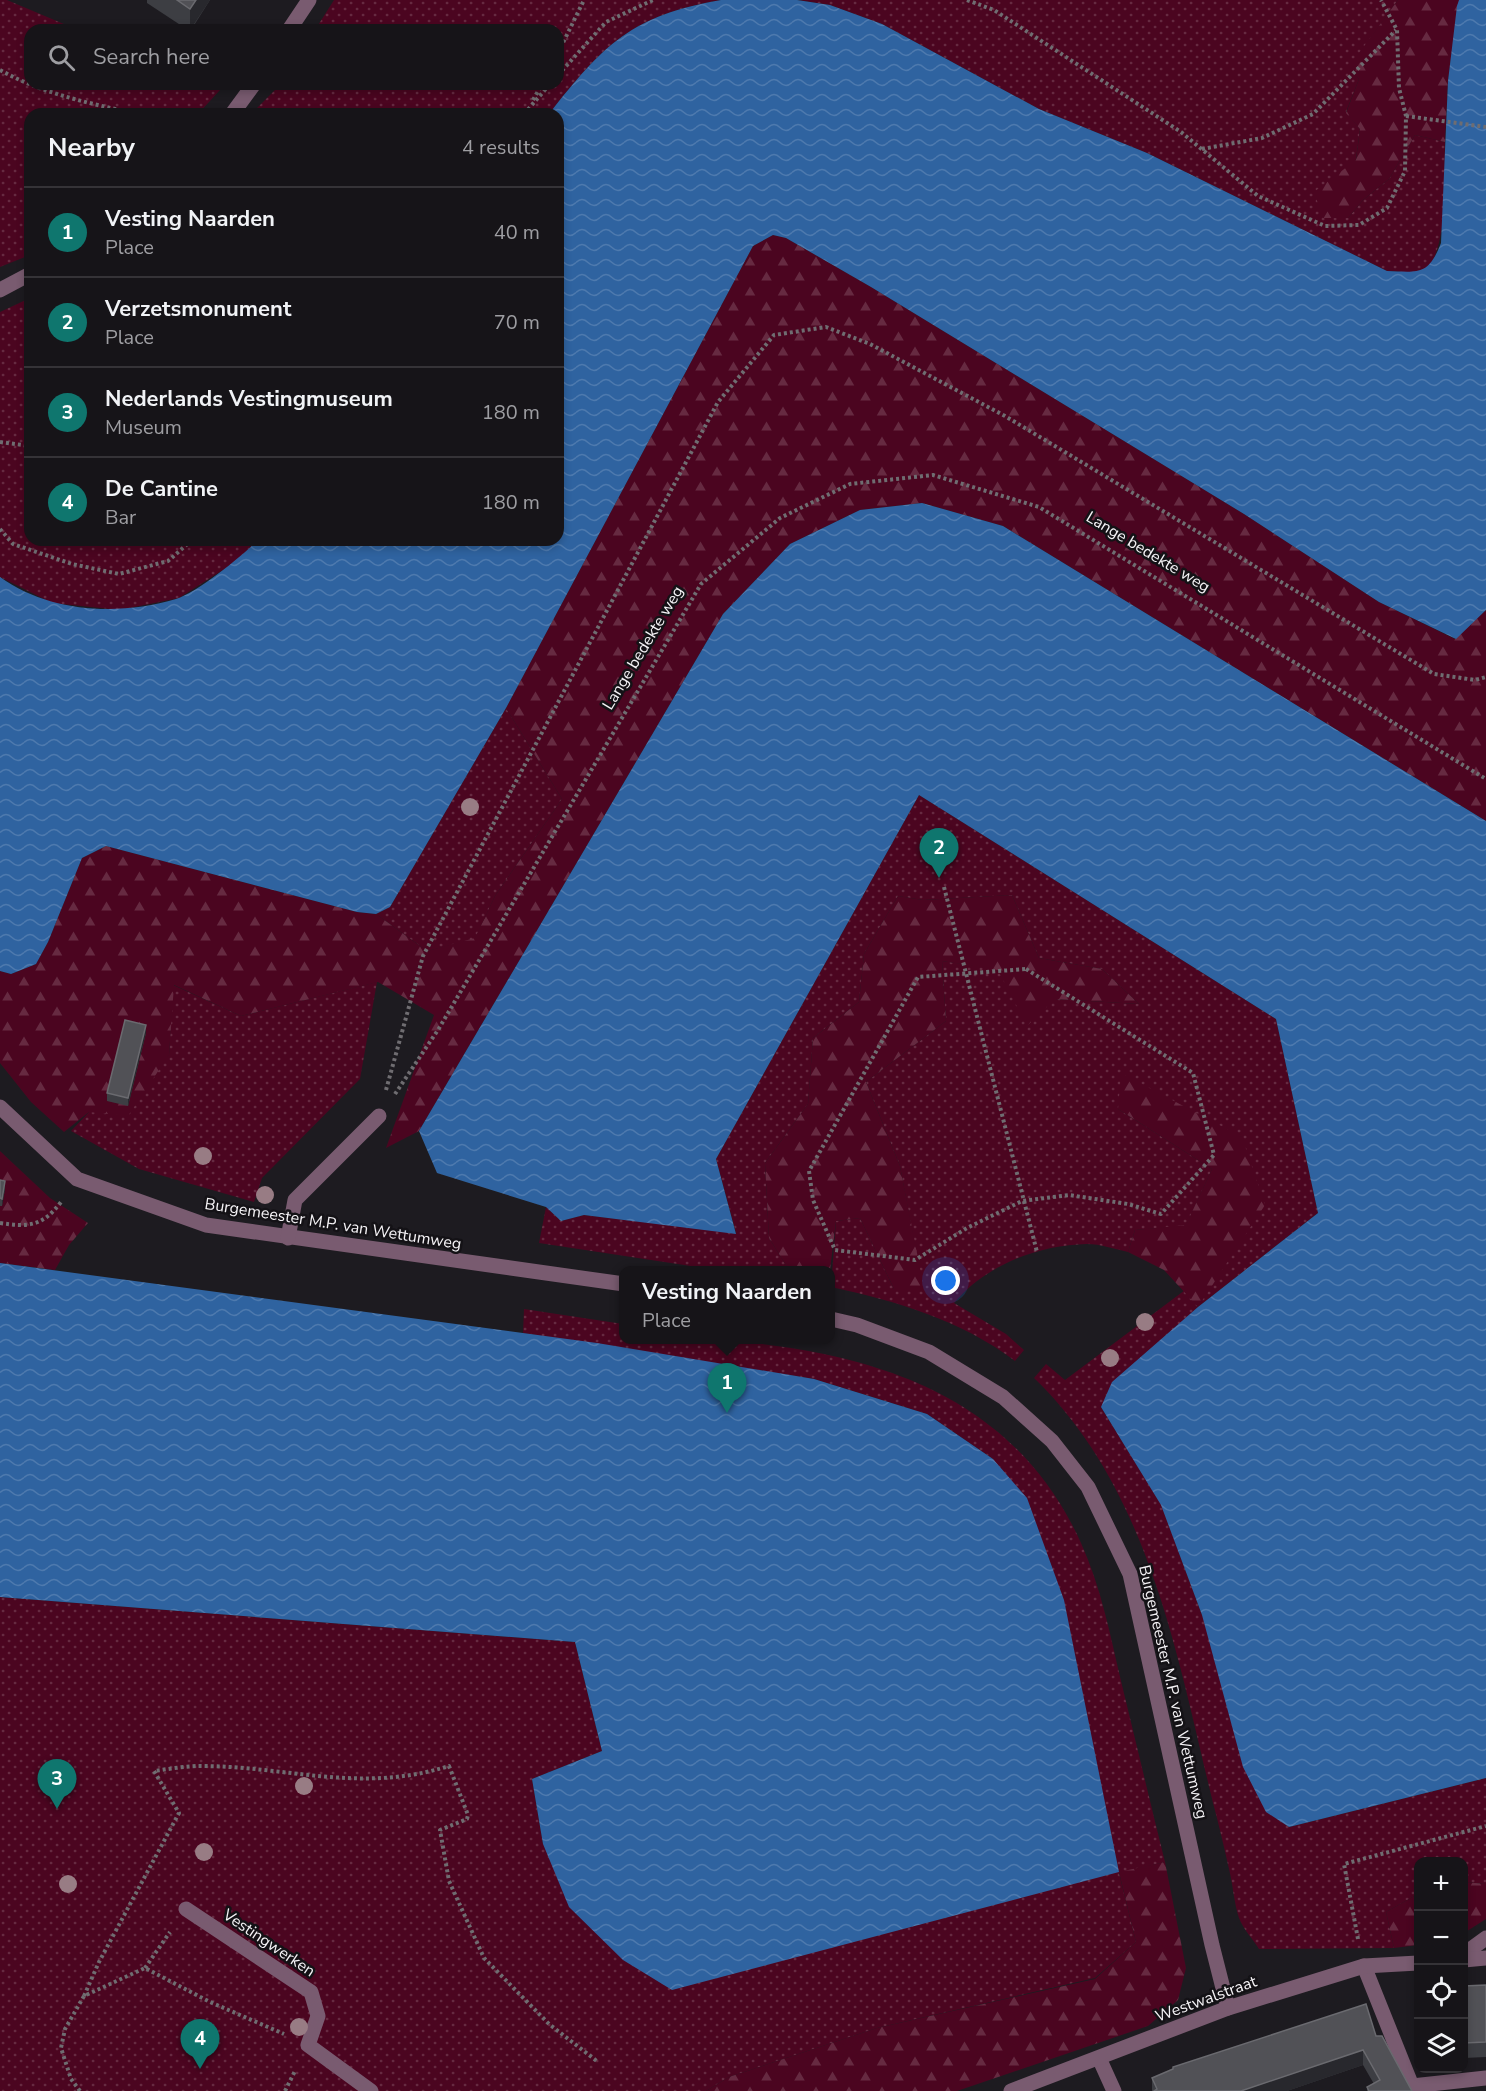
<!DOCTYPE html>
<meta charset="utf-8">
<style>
:root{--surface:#161418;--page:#1f1d21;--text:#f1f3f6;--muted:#9e9ea2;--line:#353337;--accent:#0f766e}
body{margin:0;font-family:"Nunito Sans",sans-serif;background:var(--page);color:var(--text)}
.controls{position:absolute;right:18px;bottom:18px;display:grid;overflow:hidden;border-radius:12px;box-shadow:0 3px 9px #0003}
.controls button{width:54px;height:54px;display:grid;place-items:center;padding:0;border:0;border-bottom:2px solid var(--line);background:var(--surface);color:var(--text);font:30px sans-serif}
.you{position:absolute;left:946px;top:1281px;width:21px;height:21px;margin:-15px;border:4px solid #fff;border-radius:50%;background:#1a73e8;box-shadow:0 0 0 9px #1a73e833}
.badge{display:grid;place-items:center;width:39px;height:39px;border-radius:50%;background:var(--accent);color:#fff;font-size:20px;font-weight:700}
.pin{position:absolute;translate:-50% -50px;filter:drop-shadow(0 2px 3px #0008)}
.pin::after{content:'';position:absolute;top:32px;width:21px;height:18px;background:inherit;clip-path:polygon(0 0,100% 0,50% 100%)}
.popup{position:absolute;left:619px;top:1266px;width:216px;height:78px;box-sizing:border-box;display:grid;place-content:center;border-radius:12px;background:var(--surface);filter:drop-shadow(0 2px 4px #0005);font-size:20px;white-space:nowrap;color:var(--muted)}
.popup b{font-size:22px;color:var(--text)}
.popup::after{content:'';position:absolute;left:50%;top:100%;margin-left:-12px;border:12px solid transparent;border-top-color:var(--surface)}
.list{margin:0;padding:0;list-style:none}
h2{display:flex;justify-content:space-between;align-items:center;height:78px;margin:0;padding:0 24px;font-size:26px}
h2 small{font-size:20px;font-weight:400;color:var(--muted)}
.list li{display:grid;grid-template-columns:39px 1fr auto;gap:18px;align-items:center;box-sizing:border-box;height:90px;padding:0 24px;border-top:2px solid var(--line)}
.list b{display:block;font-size:22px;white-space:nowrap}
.list p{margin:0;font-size:20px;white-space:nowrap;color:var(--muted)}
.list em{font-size:20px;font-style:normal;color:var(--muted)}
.icon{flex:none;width:33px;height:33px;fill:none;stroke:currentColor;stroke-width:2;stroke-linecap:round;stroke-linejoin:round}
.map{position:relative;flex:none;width:1486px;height:2091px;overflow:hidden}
.search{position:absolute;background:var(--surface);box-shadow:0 3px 9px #0003;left:24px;top:24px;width:540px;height:66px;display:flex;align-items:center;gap:15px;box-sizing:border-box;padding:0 21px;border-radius:18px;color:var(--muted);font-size:22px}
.panel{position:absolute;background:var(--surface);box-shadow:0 3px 9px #0003;left:24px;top:108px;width:540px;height:438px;border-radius:18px}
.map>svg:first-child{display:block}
.grass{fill:url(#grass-dots)}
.forest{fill:url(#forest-firs)}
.water{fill:url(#water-waves)}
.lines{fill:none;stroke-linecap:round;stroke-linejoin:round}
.path{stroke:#6f6d71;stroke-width:4;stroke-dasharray:3 3;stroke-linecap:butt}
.minor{stroke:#795b70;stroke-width:15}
.tree{fill:#987c84}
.wall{fill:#3d3e43}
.shaded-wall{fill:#28282d}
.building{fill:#515156;stroke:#6a6a6f;stroke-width:1.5}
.labels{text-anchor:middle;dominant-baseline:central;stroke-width:5;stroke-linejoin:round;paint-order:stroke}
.street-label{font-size:16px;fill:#f5f3f6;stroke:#141216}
</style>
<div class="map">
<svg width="1486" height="2091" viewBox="0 0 1486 2091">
<defs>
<pattern id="grass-dots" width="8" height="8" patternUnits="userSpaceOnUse" patternTransform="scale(1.5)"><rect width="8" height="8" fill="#4b0520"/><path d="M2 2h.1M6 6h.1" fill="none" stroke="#662a41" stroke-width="1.8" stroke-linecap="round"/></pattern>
<pattern id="forest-firs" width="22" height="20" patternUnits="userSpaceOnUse" patternTransform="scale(1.5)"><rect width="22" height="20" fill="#4b0520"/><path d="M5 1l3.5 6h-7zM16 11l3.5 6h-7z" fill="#662a41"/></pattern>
<pattern id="water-waves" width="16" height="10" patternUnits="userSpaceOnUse" patternTransform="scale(1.5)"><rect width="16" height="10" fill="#2f63a0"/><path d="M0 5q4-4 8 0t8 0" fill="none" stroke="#4e7aae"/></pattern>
</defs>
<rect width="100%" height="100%" fill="#1d1b20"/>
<g class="grass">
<path d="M 0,0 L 7,0 L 78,30 L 30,30 L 30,84 L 206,84 L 220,90 L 198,114 L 30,114 L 30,255 L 0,267 Z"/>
<path d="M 334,0 L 721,0 C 632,15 603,45 549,114 L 251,114 L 281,84 L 558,84 L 558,30 L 315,30 Z"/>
<path d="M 798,0 L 1398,0 L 1349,68 L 1359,79 L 1346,112 L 1360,129 L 1348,218 L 1363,200 L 1389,179 L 1415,135 L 1445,142 C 1444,168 1450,264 1420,272 C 1411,274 1397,271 1387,271 L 1147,153 L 1039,109 L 882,24 L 830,5 Z"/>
<path d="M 30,298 L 30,540 L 258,540 L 240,559 L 179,598 L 120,610 L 52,603 L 0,577 L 0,312 Z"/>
<path d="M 506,708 L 562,799 L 495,896 L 475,939 L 427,951 L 376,914 L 390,907 Z"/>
<path d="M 919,795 L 1276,1019 L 1318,1213 L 1198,1307 L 1101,1407 L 1161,1504 L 1202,1615 L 1289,1827 L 1486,1778 L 1486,1884 L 1464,1882 L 1464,1862 L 1418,1862 L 1418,1894 L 1386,1912 L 1394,1948 L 1259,1949 C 1253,1939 1243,1929 1239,1918 C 1234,1903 1233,1885 1229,1869 C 1224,1847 1219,1825 1213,1803 C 1177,1655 1149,1489 1034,1378 L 1046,1364 L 1065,1380 L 1185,1290 L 1198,1307 L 1242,1137 L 1118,1109 L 1212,1169 L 1186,1226 L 1135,1230 L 1128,1252 C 1115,1249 1100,1244 1087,1244 C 1038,1245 986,1265 954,1303 L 1006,1334 L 1024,1350 L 1015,1361 C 961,1320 896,1301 831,1287 L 836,1221 L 860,1218 L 894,1289 L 923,1289 L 900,1166 L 866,1082 L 946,1021 L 942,961 L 998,969 L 1055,999 L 1139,1004 L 1102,969 L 1039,958 L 1012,895 L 923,900 L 898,896 L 864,954 L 859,1002 L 813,1038 L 808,1104 L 765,1163 L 769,1238 L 789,1270 L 717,1270 L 539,1243 L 546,1207 L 561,1221 L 584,1215 L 736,1233 L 716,1159 Z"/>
<path d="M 377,982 L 360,1079 L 262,1178 L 254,1202 L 139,1169 L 71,1131 L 89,1112 L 169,1055 L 173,985 L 241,1016 Z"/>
<path d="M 524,1309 L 623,1324 L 624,1340 C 656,1340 690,1337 723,1340 C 873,1352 1014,1394 1081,1543 C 1101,1587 1110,1634 1121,1681 C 1136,1742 1150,1802 1165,1862 L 1119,1873 L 1136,1942 L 1095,1978 L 877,2028 L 729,2077 L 706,2091 L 0,2091 L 0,1597 L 575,1642 L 602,1751 L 532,1779 L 543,1844 L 993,1459 L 927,1414 L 814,1379 L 523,1333 Z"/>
</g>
<g class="forest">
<path d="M 1398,0 L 1459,0 L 1448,81 L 1445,142 L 1415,135 L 1389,179 L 1363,200 L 1348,218 L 1323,218 L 1314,192 L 1356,160 L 1360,129 L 1346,113 L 1359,79 L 1348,68 Z"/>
<path d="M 773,235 L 786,238 L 871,287 L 1244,514 L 1379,602 L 1455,639 L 1486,610 L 1486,821 L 1003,526 L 922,503 L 860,510 L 790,544 L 723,614 L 419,1131 L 386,1148 L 434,1015 L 378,982 L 241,1016 L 174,985 L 169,1055 L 128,1116 L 89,1112 L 64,1132 L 31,1102 L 0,1063 L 0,971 L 11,974 L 36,964 L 48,942 L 82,858 L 106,846 L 357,912 L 376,914 L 427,951 L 475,938 L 495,896 L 562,799 L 506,708 L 753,246 Z"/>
<path d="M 1012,895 L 1039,958 L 1102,969 L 1139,1004 L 1055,999 L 1027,1026 L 998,970 L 942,961 L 946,1021 L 866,1082 L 900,1166 L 924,1289 L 894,1289 L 860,1218 L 836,1221 L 830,1270 L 789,1270 L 769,1238 L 765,1163 L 808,1104 L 813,1038 L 859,1002 L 864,954 L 898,896 L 923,900 Z"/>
<path d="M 1121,1073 L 1242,1137 L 1265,1205 L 1198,1307 L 1164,1270 L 1128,1252 L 1135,1230 L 1186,1225 L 1212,1169 L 1118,1109 Z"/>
<path d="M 0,1151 L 50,1198 L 88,1223 L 69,1245 L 55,1270 L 0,1263 Z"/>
<path d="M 1165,1862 L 1186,1968 L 1178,2000 L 1148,2026 L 957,2091 L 706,2091 L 729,2077 L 877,2028 L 1095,1979 L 1136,1942 L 1119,1872 Z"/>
<path d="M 1464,1882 L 1486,1884 L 1486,1919 L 1464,1933 Z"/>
<path d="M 1418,1894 L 1418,1945 L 1394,1948 L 1386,1912 Z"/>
</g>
<g class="water">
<path d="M 721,0 L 797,0 L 830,5 L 882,24 L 1039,109 L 1147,153 L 1387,271 C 1419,272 1428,276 1441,243 L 1448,81 L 1457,6 L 1459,0 L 1486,0 L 1486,610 L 1456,639 L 1379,602 L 1244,514 L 871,287 L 786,238 L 773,235 L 753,246 L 506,708 L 390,907 L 376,914 L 357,912 L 106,846 L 82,858 L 48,942 L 36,964 L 11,974 L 0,971 L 0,577 C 50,613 119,616 176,599 C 198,592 242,556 258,540 L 558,540 L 558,114 L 549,114 C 603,45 632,15 721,0 Z"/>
<path d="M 922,503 L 1003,526 L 1486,821 L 1486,1778 L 1289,1827 L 1266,1812 L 1243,1767 L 1202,1615 L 1161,1505 L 1101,1407 L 1112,1382 L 1198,1307 L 1318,1213 L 1276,1019 L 919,795 L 716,1159 L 736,1234 L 584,1215 L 561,1221 L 546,1207 L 437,1173 L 419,1131 L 723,614 L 790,544 L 860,510 Z"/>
<path d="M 0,1263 L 597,1343 L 814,1379 L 927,1414 L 993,1459 L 1027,1498 L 1064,1600 L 1119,1872 L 672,1990 L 623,1960 L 569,1907 L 543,1844 L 532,1779 L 602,1751 L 575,1642 L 0,1597 Z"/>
</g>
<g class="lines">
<g class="path">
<path d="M 967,0 L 994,10 L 1181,132 L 1258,196 L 1325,226 L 1359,225 L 1387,208 L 1405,171 L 1406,116 L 1399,88 L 1397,30 L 1381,0"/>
<path d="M 558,53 L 584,0"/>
<path d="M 0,70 C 43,94 89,103 137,114"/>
<path d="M 558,75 L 606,22 L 653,0"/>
<path d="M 533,100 L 542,84"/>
<path d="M 524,114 L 550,84"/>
<path d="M 1406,116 L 1486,127"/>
<path d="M 1202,149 L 1262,138 L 1313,114 L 1396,30"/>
<path d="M 0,442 L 30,446"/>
<path d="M 0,529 L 13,544 L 72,564 L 119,574 L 168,561 L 192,540"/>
<path d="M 944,887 L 1037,1252"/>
<path d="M 1026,969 L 1193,1073 L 1214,1155 L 1161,1214 L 1128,1204 L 1069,1195 L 1022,1201 L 967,1228 L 915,1260 L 835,1250 L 813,1200 L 809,1171 L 918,977 Z"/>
<path d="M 386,1090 L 423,956 L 718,402 L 774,335 L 826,327 L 870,344 L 1005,416 L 1434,674 L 1475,680 L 1486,677"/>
<path d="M 395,1094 L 438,1030 L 701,584 L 780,518 L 850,484 L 933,475 L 1039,507 L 1486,779"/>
<path d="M 0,1223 C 28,1227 42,1227 61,1202"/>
<path d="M 1358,1939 L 1344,1864 L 1486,1826"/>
<path d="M 145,1968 L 170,1932"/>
<path d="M 84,1996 L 99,1962 L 179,1813 L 154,1771 C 169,1769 185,1766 200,1766 C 288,1766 360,1794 449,1766 L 468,1815 L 467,1819 L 440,1830 L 449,1881 L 484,1958 L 549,2024 L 598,2062"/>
<path d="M 80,2091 L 71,2079 L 61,2048 L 65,2029 L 84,1996 L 145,1968 L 210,2002 L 284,2034"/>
<path d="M 285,2091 L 295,2071"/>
</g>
<g class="minor">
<path d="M 289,30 L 309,0"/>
<path d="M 232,114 L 254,84"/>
<path d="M 0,290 L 30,274"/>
<path d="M 0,1107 L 77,1179 L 206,1225 L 624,1284"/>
<path d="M 288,1238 L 295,1200 L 379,1116"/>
<path d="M 831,1319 L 857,1325 L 929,1352 L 1003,1397 L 1052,1441 L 1088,1487 L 1130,1574 L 1212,1945 L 1228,2008"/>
<path d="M 186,1909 L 311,1992 L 318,2016 L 308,2045 L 371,2091"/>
<path d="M 1464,1954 L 1486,1938"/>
<path d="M 1464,1960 L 1486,1958"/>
<path d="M 1364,1966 L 1414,2091"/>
<path d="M 1099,2058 L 1114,2091"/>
<path d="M 1412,2086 L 1486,2078"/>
<path d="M 1011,2091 L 1228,2008 L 1364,1966 L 1418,1963"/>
</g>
</g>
<g class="tree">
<circle cx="470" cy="807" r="9"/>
<circle cx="203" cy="1156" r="9"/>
<circle cx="265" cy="1195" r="9"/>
<circle cx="1145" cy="1322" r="9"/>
<circle cx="1110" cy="1358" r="9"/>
<circle cx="304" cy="1786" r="9"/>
<circle cx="204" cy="1852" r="9"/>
<circle cx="68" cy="1884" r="9"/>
<circle cx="299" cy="2027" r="9"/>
</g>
<g class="wall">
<path d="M 147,0 L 210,0 L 191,30 L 188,30 L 147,3 Z"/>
<path d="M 146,1033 L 128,1106 L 107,1101 L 107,1093 Z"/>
<path d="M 0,1180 L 5,1189 L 2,1206 L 0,1206 Z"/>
<path d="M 1486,1985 L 1486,2057 L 1464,2058 L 1464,1986 Z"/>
<path d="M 1376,2036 L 1412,2091 L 1367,2091 L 1367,2087 L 1374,2084 L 1363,2065 L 1287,2091 L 1152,2091 L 1152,2078 Z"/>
</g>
<g class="shaded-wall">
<path d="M 196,0 L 210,0 L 190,30 L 190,9 Z"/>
<path d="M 146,1025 L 146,1033 L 128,1106 L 128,1098 Z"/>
<path d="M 5,1181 L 5,1189 L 2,1206 L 2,1199 Z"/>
<path d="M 1363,2050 L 1363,2065 L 1287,2091 L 1241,2091 Z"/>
</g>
<g class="building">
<path d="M 177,0 L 196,0 L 190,9 Z"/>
<path d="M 125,1020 L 146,1025 L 128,1098 L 107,1093 Z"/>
<path d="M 0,1180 L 5,1181 L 2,1199 L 0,1198 Z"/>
<path d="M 1486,1985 L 1486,2042 L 1464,2043 L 1464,1986 Z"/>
<path d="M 1366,2004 L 1376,2036 L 1382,2036 L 1412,2091 L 1369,2091 L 1367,2087 L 1380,2080 L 1363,2050 L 1241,2091 L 1154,2091 L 1157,2089 L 1152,2078 L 1173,2069 L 1173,2067 Z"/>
</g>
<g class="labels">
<g class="street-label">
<text transform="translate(1148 552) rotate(31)">Lange bedekte weg</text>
<text transform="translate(643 648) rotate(-59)">Lange bedekte weg</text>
<text transform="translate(333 1224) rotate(9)">Burgemeester M.P. van Wettumweg</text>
<text transform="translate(1173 1692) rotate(77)">Burgemeester M.P. van Wettumweg</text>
<text transform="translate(269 1943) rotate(34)">Vestingwerken</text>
<text transform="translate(1206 1999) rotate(-20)">Westwalstraat</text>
</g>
</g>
</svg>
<div class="controls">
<button>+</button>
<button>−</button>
<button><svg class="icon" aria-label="locate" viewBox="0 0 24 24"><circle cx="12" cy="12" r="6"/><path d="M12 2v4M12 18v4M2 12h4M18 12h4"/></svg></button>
<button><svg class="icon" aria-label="layers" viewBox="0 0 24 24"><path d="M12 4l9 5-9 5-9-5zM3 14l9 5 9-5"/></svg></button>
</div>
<div class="you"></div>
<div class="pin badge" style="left:727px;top:1413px">1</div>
<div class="popup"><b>Vesting Naarden</b>Place</div>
<div class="pin badge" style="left:939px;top:878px">2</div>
<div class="pin badge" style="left:57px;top:1809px">3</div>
<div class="pin badge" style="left:200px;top:2069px">4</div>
<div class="search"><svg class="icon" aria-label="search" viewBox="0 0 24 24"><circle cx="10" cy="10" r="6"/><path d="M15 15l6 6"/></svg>Search here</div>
<section class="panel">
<h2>Nearby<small>4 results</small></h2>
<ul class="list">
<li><span class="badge">1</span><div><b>Vesting Naarden</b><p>Place</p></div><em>40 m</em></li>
<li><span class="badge">2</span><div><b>Verzetsmonument</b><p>Place</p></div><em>70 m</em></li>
<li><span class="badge">3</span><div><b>Nederlands Vestingmuseum</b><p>Museum</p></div><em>180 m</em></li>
<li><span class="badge">4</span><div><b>De Cantine</b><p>Bar</p></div><em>180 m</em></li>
</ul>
</section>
</div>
